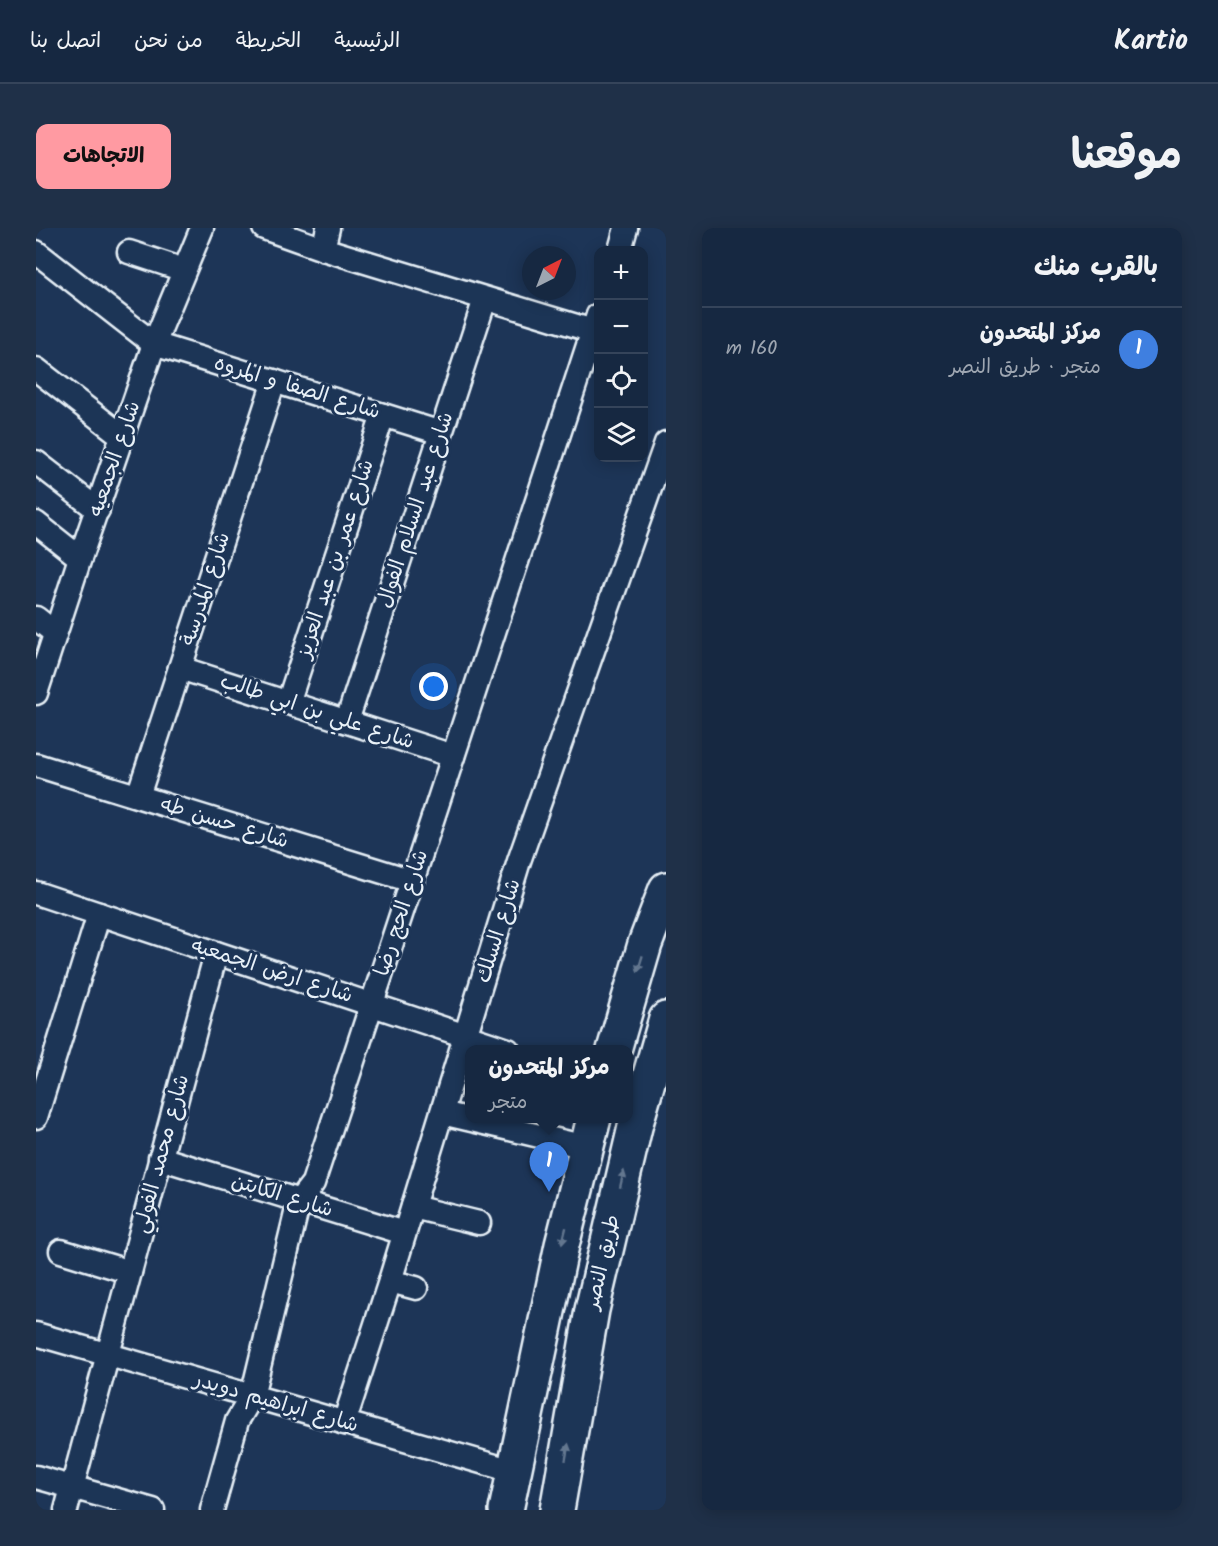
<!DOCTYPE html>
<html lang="ar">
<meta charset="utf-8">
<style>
:root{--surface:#162841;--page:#1f3048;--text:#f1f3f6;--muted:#9ea6b1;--line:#35445a;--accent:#ff9aa2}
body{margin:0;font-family:Kalam,"Playpen Sans Arabic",sans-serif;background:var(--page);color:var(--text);direction:rtl}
.controls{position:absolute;right:18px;top:18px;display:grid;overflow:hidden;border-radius:12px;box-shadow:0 3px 15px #0003}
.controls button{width:54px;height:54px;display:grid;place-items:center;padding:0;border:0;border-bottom:2px solid var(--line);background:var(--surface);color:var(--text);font:30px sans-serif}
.compass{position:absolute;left:486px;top:18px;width:54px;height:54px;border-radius:50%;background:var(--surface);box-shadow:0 3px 15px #0003;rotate:42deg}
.you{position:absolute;left:398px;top:459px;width:21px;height:21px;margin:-15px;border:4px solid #fff;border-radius:50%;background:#1a73e8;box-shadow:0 0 0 9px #1a73e833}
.badge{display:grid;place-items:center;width:39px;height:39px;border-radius:50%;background:var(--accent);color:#fff;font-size:20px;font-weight:700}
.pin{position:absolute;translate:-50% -50px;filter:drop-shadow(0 2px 3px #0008)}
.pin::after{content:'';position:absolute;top:32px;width:21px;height:18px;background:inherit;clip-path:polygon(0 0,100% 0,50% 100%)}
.popup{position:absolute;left:429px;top:817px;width:168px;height:78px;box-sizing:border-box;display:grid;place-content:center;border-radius:12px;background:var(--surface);filter:drop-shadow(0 2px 4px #0005);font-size:20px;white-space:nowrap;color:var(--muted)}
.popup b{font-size:22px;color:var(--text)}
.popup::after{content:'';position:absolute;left:50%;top:100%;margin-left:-12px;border:12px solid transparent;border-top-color:var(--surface)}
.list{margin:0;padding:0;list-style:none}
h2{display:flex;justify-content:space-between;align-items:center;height:78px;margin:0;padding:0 24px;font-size:26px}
h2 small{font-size:20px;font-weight:400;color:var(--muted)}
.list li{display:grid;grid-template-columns:39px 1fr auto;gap:18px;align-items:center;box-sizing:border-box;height:84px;padding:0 24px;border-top:2px solid var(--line)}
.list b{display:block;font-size:22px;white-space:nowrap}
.list p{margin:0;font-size:20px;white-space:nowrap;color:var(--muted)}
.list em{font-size:20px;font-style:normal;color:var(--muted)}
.icon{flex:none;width:33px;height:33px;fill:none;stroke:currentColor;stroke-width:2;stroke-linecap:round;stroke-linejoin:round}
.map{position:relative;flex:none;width:630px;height:1282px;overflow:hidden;direction:ltr;border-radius:12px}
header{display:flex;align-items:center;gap:36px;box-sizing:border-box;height:84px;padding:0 30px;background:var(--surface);border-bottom:2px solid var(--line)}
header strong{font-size:28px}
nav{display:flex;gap:33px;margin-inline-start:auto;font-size:21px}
.intro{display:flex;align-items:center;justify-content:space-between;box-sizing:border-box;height:144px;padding:0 36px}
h1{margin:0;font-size:42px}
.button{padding:15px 27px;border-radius:12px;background:var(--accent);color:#111;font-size:21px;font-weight:700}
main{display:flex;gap:36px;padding:0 36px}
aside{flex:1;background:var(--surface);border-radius:12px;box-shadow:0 3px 15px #0003}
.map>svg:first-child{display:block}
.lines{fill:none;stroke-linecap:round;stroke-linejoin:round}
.minor-casing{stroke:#e8f1f8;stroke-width:27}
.highway-casing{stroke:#e8f1f8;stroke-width:38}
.minor{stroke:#1d3557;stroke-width:22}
.highway{stroke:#1d3557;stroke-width:33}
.oneway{fill:#64778f}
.labels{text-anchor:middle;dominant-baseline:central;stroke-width:6;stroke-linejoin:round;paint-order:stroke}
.street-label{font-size:21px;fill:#e8f1f8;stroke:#1d3557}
</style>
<header>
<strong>Kartio</strong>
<nav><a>الرئيسية</a><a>الخريطة</a><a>من نحن</a><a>اتصل بنا</a></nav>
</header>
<div class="intro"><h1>موقعنا</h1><a class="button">الاتجاهات</a></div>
<main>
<aside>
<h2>بالقرب منك<small></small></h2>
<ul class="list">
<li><span class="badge" style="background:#3f7fe0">1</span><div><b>مركز المتحدون</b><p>متجر · طريق النصر</p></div><em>160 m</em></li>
</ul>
</aside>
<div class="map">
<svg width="630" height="1282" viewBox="0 0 630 1282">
<rect width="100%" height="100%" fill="#1d3557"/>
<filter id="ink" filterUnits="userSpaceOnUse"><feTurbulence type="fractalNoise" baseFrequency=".0167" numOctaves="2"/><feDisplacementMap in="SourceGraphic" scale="12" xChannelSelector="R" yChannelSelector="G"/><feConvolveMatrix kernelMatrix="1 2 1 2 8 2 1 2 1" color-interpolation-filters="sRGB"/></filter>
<g filter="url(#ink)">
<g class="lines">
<g class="minor-casing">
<g id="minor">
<path d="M 228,0 L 287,21 L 557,103"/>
<path d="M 287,21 L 292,0"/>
<path d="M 584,22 L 590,0"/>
<path d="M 0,24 L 118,116 L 405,205"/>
<path d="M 93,24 L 148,42"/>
<path d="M 0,141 L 86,208"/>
<path d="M 0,234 L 62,282"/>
<path d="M 0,295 L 44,330"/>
<path d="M 0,390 L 19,405"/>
<path d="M 144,440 L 417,528"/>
<path d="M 0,465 L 44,330 L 118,116 L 166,0"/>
<path d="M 252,475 L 347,187"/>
<path d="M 311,493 L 449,71"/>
<path d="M 0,537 L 376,653"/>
<path d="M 102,568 L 238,153"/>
<path d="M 0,665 L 472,822"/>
<path d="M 406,885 L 550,919"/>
<path d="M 0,889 L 63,686"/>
<path d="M 124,930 L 368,1005"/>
<path d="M 377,979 L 443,995"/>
<path d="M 25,1023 L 94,1044"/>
<path d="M 354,1053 L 380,1060"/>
<path d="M 0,1106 L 480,1244"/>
<path d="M 308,1195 L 354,1053 L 483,633 L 630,215"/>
<path d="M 0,1249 L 117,1282"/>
<path d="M 30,1282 L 180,725"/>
<path d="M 176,1282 L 201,1193 L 216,1168 L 263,973 L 277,955 L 562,87"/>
</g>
</g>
<g class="highway-casing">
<g id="highway">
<path d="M 578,822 L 609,716 L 630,661"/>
<path d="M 470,1282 L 526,1017 L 558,890"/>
<path d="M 521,1282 L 556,1082 L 599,899 L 630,791"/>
</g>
</g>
<use href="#minor" class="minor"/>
<use href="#highway" class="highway"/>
</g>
<defs><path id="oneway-solid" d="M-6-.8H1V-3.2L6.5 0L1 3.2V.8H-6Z" transform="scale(1.5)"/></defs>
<g class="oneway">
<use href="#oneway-solid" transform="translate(604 736) rotate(107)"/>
<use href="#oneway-solid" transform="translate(586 951) rotate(-77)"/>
<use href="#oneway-solid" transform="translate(528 1008) rotate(104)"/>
<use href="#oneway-solid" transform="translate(531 1224) rotate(-80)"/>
</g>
</g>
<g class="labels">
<g class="street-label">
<text transform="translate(261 160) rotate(17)">شارع الصفا و المروه</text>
<text transform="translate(79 231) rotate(-71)">شارع الجمعيه</text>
<text transform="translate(380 282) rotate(-72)">شارع عبد السلام الفوال</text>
<text transform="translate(300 331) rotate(-72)">شارع عمر بن عبد العزيز</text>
<text transform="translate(170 361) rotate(-72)">شارع المدرسة</text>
<text transform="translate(281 484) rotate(18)">شارع علي بن ابي طالب</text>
<text transform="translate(188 595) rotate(17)">شارع حسن طه</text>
<text transform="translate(366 685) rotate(-72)">شارع الحج رضا</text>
<text transform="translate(463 703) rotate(-73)">شارع السلك</text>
<text transform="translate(236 743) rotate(18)">شارع ارض الجمعيه</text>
<text transform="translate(126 926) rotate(-75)">شارع محمد الفولي</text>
<text transform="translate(246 968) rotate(17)">شارع الكابتن</text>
<text transform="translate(567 1034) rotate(-77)">طريق النصر</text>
<text transform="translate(240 1175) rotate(16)">شارع ابراهيم دويدر</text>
</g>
</g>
</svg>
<div class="controls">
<button>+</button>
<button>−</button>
<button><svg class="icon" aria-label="locate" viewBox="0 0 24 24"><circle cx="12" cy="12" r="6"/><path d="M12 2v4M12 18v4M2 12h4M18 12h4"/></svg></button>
<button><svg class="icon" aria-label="layers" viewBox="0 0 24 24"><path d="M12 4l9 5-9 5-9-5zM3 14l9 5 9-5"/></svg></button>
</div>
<svg class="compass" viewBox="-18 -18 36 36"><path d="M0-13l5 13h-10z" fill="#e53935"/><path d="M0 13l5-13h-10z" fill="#9ea6b1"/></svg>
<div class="you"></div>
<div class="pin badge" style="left:513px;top:964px;background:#3f7fe0">1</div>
<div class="popup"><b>مركز المتحدون</b>متجر</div>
</div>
</main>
